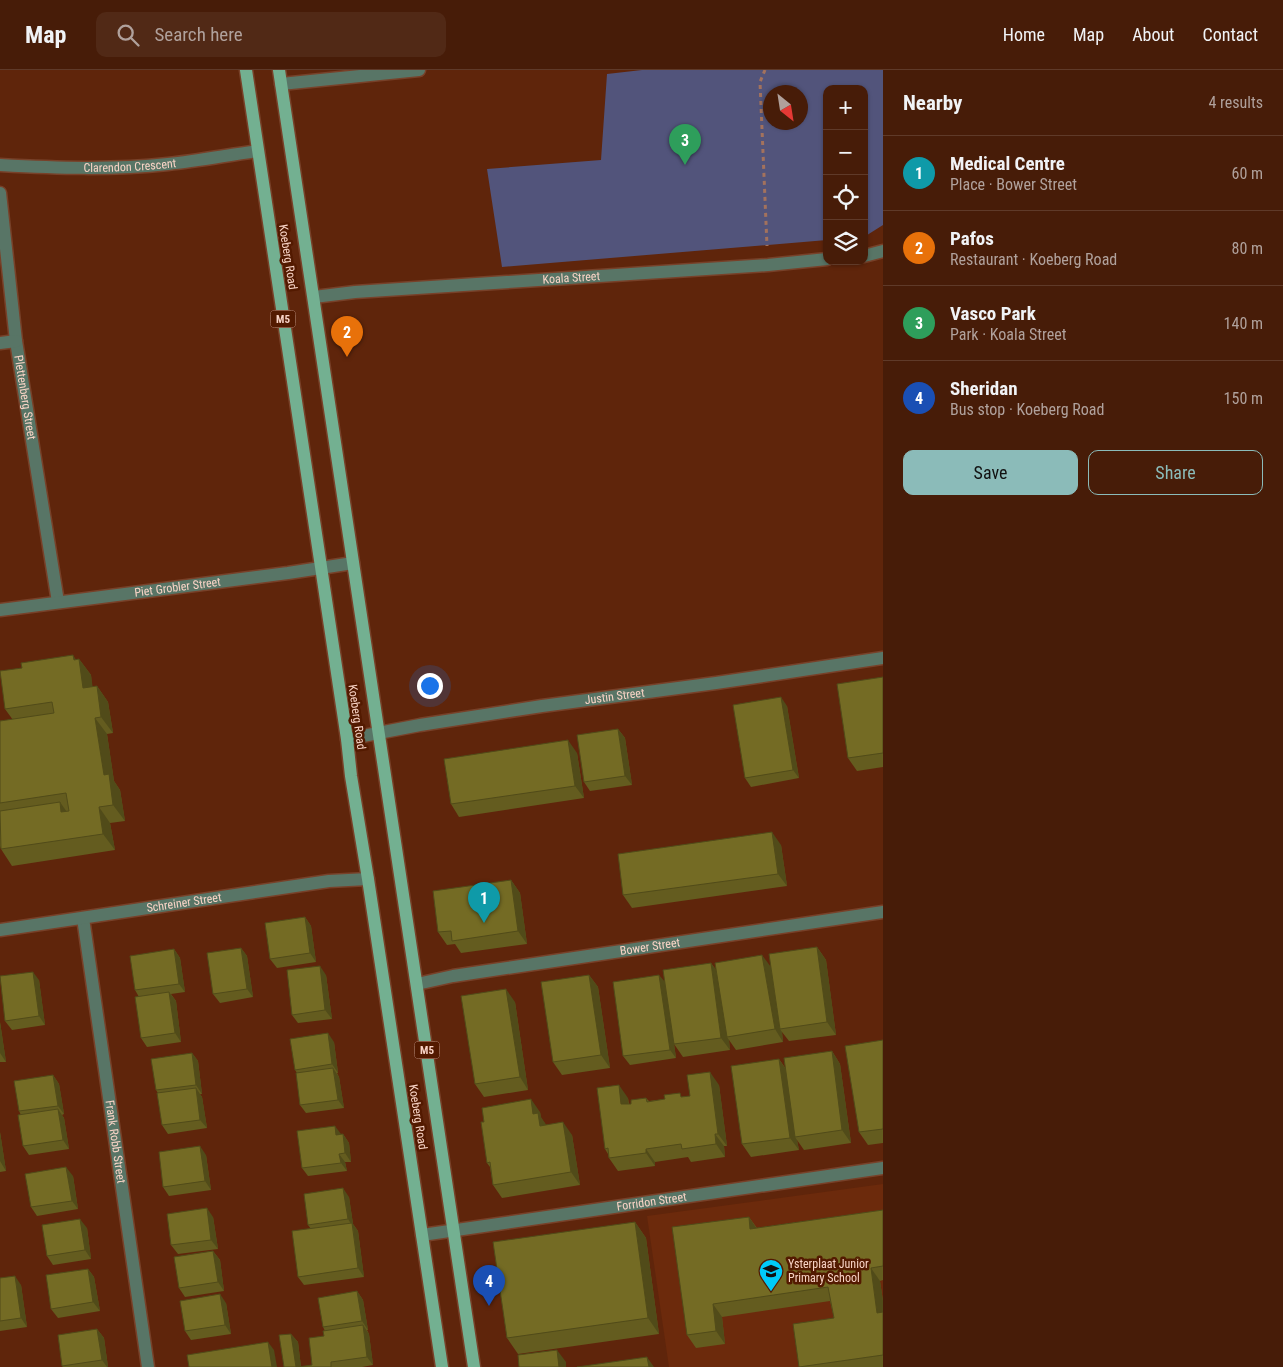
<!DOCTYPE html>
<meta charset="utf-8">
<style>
:root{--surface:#471c08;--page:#512916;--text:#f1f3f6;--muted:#b0a19c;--line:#5f3a29;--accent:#8bbbb9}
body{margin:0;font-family:"Roboto Condensed",sans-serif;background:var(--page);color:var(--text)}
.controls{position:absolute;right:15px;top:15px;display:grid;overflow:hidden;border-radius:10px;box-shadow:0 1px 4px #0004}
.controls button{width:45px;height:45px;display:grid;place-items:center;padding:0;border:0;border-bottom:1px solid var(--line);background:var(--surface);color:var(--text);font:25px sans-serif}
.compass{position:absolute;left:763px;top:15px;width:45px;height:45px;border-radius:50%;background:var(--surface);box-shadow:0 1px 4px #0004;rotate:150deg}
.you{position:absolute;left:429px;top:615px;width:18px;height:18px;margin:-12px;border:4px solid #fff;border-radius:50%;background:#1a73e8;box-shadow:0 0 0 8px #1a73e833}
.badge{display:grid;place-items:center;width:32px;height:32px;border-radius:50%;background:var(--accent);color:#fff;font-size:16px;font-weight:700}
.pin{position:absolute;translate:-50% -41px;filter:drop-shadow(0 1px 2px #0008)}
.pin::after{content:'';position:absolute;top:26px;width:18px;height:15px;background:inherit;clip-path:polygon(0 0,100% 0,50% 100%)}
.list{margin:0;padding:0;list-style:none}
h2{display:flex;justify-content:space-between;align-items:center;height:65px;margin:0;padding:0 20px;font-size:21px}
h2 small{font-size:16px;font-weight:400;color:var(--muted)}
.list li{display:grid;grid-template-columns:32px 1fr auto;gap:15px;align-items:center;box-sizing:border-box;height:75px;padding:0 20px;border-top:1px solid var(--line)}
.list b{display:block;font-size:19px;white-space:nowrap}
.list p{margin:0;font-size:16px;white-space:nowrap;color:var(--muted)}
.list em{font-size:16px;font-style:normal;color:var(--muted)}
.actions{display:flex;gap:10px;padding:15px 20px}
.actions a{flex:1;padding:11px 0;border:1px solid var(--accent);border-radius:10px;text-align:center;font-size:18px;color:var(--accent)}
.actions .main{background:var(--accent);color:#111}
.icon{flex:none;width:28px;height:28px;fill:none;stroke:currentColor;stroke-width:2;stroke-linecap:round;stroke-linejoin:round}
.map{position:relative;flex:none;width:883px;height:1297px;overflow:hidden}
header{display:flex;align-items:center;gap:30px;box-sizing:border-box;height:70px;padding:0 25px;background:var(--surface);border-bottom:1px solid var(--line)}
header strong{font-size:24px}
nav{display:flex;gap:28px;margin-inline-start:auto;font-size:18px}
.search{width:350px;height:45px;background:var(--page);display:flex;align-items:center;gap:12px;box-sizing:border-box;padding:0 18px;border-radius:10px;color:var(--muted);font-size:19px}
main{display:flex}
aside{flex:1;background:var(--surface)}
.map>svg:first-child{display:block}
.built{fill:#6c2a0c}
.green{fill:#52547b;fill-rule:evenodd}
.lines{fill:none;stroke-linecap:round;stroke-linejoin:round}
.minor-casing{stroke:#784129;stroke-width:15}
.major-casing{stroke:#784129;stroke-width:15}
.path{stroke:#a3725d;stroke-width:3;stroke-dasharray:4 4;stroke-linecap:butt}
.minor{stroke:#587566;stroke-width:12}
.major{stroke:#73b091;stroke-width:12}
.wall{fill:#645c1f}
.shaded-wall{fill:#514b19}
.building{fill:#746b24;stroke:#514b19}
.labels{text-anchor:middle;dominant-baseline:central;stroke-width:5;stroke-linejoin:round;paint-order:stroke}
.shield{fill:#531a00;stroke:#c79c8b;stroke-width:1}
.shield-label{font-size:11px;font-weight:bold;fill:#f9d4c6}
.street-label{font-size:12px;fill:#f9d4c6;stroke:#531a00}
.poi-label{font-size:12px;fill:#f9d4c6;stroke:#531a00;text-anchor:start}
</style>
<header>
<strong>Map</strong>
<div class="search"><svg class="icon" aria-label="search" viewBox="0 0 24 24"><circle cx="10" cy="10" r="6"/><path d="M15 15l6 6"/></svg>Search here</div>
<nav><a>Home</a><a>Map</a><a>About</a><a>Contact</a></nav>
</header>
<main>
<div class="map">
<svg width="883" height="1297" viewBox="0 0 883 1297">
<rect width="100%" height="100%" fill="#5f250b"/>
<path class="built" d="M 883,1114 L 883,1297 L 669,1297 L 647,1146 Z"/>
<path class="green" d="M 642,0 L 883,0 L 883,155 L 864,167 L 864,19 L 827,19 L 827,170 L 502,197 L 487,99 L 601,90 L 607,4 ZM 771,22 L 801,22 L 801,52 L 771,52 Z"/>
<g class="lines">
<g class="minor-casing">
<g id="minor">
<path d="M 281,14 L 419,0"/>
<path id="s1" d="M 0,95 C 56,98 112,100 168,94 C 198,91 228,85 258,81"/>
<path id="s2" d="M 0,123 L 16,271 L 58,532"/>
<path d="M 864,186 L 883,181"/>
<path id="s3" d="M 314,227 L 355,222 L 768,195 L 827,189"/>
<path d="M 0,273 L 16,271"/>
<path id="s4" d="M 0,540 L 288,503 L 353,493"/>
<path id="s5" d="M 347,669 L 420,655 L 542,636 L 716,613 L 883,588"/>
<path id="s6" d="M 83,848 L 148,1297"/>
<path id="s7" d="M 0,860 L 329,811 L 368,809"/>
<path id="s8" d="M 417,914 L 453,906 L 883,842"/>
<path id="s9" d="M 422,1165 L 883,1098"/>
</g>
</g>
<g class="major-casing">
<g id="major">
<path d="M 246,0 L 347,669 L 351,706 L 368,809 L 442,1297"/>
<path d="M 279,0 L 474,1297"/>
</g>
</g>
<path class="path" d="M 765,0 L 760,12 L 767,176"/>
<use href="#minor" class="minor"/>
<use href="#major" class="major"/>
</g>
<g class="wall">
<path d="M 76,589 L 79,589 L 91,605 L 92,617 L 97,616 L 108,632 L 113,663 L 107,664 L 114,711 L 120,720 L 125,751 L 110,753 L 115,780 L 12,796 L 1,779 L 0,776 L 0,651 L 13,650 L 5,639 Z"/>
<path d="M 883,607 L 883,697 L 857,701 L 848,688 Z"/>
<path d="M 787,636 L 799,708 L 751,717 L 745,708 Z"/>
<path d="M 618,659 L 625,668 L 632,715 L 590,721 L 584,712 Z"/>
<path d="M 577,683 L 584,728 L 459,747 L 451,734 Z"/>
<path d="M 781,775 L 787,816 L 632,838 L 623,825 Z"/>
<path d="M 511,810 L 520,823 L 527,874 L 461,883 L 455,874 L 447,875 L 438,862 Z"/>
<path d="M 305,847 L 311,856 L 316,892 L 277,898 L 270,889 Z"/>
<path d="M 817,877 L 826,890 L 836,965 L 789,971 L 782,962 L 783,972 L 736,980 L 729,970 L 730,980 L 683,987 L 674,974 L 676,988 L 630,995 L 623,986 L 665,913 L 711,893 L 716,900 L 771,897 Z"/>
<path d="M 241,878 L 247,886 L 253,927 L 220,933 L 213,924 Z"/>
<path d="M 174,879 L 180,888 L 185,922 L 171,924 L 176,931 L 181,972 L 147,977 L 141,968 L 139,927 L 135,920 Z"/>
<path d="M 326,905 L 332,949 L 298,953 L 292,945 Z"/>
<path d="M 589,905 L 598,917 L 610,998 L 562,1005 L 553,992 Z"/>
<path d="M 39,910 L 45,955 L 12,960 L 5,951 Z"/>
<path d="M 515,932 L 528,1020 L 484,1027 L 475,1014 Z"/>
<path d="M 0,952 L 6,992 L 0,992 Z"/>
<path d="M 883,970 L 883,1073 L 868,1075 L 859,1062 Z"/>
<path d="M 334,972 L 338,1003 L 337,1003 L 339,1007 L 344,1038 L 306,1043 L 300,1035 L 297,1003 L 295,1000 Z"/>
<path d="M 832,981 L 840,994 L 851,1073 L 804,1080 L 797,1070 L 799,1080 L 751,1087 L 742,1074 L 779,989 L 786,999 Z"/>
<path d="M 192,983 L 198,991 L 202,1024 L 200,1024 L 202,1027 L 207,1058 L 168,1064 L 162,1055 L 158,1023 L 156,1020 Z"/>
<path d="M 53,1005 L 59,1014 L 64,1044 L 62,1045 L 64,1048 L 69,1079 L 29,1085 L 23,1076 L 21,1045 L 19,1041 Z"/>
<path d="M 719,1015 L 727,1076 L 724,1076 L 725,1087 L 691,1092 L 688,1087 L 655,1092 L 655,1096 L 618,1101 L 609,1088 L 608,1084 L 605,1079 L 628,1028 L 629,1034 L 631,1034 L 646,1028 L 649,1031 L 683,1027 L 690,1026 Z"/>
<path d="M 540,1042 L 541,1048 L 546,1055 L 572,1065 L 580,1115 L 502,1128 L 493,1115 L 490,1097 L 487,1093 Z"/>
<path d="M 0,1062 L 6,1101 L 0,1102 Z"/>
<path d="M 341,1064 L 343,1064 L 349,1073 L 351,1092 L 345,1092 L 347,1101 L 308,1106 L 302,1098 Z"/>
<path d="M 206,1085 L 211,1120 L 169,1126 L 163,1117 Z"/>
<path d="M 73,1106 L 78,1139 L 37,1146 L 31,1137 Z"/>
<path d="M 349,1127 L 353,1154 L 358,1161 L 364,1207 L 304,1215 L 298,1207 L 311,1159 L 308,1155 Z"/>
<path d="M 883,1140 L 883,1210 L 880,1211 L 883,1231 L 883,1297 L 799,1297 L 834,1248 L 830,1231 L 722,1247 L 725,1274 L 696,1278 L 687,1265 L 749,1147 L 757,1158 Z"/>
<path d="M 213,1147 L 218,1179 L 178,1184 L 171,1175 Z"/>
<path d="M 635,1152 L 646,1168 L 659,1264 L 518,1284 L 507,1268 Z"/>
<path d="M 87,1158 L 91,1189 L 53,1195 L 47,1186 Z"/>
<path d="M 213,1181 L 220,1190 L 224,1221 L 185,1227 L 179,1218 Z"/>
<path d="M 88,1199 L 94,1207 L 100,1241 L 58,1248 L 51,1239 Z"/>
<path d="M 0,1208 L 21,1215 L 27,1257 L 0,1261 Z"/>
<path d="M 357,1221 L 363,1230 L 368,1260 L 367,1260 L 369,1264 L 373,1295 L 362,1297 L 284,1297 L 291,1264 L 298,1272 L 301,1297 L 312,1295 L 324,1266 L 325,1261 L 323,1257 Z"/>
<path d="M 226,1233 L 231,1264 L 191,1270 L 185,1261 Z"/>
<path d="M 97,1259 L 104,1268 L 108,1297 L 63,1297 L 62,1296 Z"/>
</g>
<g class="shaded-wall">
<path d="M 73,585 L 80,596 L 79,589 L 91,605 L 95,634 L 83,618 Z"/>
<path d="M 97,616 L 108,632 L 113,663 L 101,647 Z"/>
<path d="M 781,627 L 787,636 L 799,708 L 793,700 Z"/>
<path d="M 95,648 L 107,664 L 114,711 L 120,720 L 125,751 L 113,735 L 104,705 Z"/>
<path d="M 618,659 L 625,668 L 632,715 L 625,706 Z"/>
<path d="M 568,670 L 577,683 L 584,728 L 575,716 Z"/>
<path d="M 60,732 L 71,748 L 61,742 Z"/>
<path d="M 99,737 L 110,753 L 115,780 L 103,764 Z"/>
<path d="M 772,762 L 781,775 L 787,816 L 778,804 Z"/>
<path d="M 511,810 L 520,823 L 527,874 L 518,861 Z"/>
<path d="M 305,847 L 311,856 L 316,892 L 310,883 Z"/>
<path d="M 817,877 L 826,890 L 836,965 L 827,952 Z"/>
<path d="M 241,878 L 247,886 L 253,927 L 247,919 Z"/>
<path d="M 174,879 L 180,888 L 185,922 L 179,914 Z"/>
<path d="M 762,885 L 771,897 L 780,959 L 782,962 L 783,972 L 775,959 Z"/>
<path d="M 711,893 L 720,905 L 727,967 L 729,970 L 730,980 L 721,968 Z"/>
<path d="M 320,896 L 326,905 L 332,949 L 325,940 Z"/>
<path d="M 33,902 L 39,910 L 45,955 L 39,946 Z"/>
<path d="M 589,905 L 598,917 L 610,998 L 601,985 Z"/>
<path d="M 659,905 L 666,913 L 676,988 L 670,980 Z"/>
<path d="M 506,919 L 515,932 L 528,1020 L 520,1007 Z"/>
<path d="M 169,922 L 176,931 L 181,972 L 175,963 Z"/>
<path d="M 0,952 L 6,992 L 0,983 Z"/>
<path d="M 328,963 L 334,972 L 338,1003 L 332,994 Z"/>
<path d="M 832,981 L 840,994 L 851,1073 L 842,1060 Z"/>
<path d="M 192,983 L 198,991 L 202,1024 L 196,1015 Z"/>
<path d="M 779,989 L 787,1001 L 795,1067 L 797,1070 L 799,1080 L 790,1068 Z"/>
<path d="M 333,998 L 339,1007 L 344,1038 L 338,1030 Z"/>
<path d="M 710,1002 L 719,1015 L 727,1076 L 718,1064 Z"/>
<path d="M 53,1005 L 59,1014 L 64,1044 L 58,1036 Z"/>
<path d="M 619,1015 L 628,1028 L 630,1047 L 621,1034 Z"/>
<path d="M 196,1018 L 202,1027 L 207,1058 L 200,1050 Z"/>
<path d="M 531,1029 L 540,1042 L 541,1047 L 547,1056 L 540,1056 L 533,1044 Z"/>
<path d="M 58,1039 L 64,1048 L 69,1079 L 63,1070 Z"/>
<path d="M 563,1052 L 572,1065 L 580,1115 L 571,1102 Z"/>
<path d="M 335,1056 L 341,1064 L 336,1065 Z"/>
<path d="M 0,1062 L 6,1101 L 0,1091 Z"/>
<path d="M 343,1064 L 349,1073 L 351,1092 L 345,1083 Z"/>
<path d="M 715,1064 L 724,1076 L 725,1087 L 716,1074 Z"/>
<path d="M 200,1076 L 206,1085 L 211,1120 L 205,1111 Z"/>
<path d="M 646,1079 L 655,1092 L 655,1096 L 646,1083 Z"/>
<path d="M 339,1084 L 345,1092 L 347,1101 L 341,1093 Z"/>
<path d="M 66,1097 L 73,1106 L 78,1139 L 72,1131 Z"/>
<path d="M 343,1118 L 349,1127 L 353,1154 L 358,1161 L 364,1207 L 358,1198 L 353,1157 L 348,1149 Z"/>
<path d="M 207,1138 L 213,1147 L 218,1179 L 211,1170 Z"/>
<path d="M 749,1147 L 757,1159 L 750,1159 Z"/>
<path d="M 80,1149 L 87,1158 L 91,1189 L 85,1180 Z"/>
<path d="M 635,1152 L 646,1168 L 659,1264 L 648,1248 Z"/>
<path d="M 213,1181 L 220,1190 L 224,1221 L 218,1212 Z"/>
<path d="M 871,1198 L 880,1211 L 883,1231 L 883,1251 L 877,1243 Z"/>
<path d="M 88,1199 L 94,1207 L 100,1241 L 93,1232 Z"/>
<path d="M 15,1206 L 21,1215 L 27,1257 L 21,1248 Z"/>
<path d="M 357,1221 L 363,1230 L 368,1260 L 362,1251 Z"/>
<path d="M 220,1224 L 226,1233 L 231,1264 L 225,1255 Z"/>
<path d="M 713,1234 L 722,1247 L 725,1274 L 716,1261 Z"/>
<path d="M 363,1255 L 369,1264 L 373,1295 L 367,1287 Z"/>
<path d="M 97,1259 L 104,1268 L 108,1297 L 107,1297 L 102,1290 Z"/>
<path d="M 291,1264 L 298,1272 L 301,1297 L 296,1297 Z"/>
<path d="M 268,1272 L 274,1280 L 277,1297 L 272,1297 Z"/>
<path d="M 557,1280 L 566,1292 L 566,1297 L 559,1297 Z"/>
<path d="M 647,1287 L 654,1297 L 649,1297 Z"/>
</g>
<g class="building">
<path d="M 73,585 L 74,590 L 79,589 L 83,618 L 97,616 L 101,647 L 95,648 L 104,705 L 109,704 L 113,735 L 99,737 L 103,764 L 1,779 L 0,741 L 60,732 L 61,742 L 69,741 L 66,723 L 0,733 L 0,651 L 54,643 L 52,632 L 5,639 L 0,601 L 22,598 L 21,593 Z"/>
<path d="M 883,607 L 883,683 L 848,688 L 837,614 Z"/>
<path d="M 781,627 L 793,700 L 745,708 L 733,635 Z"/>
<path d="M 618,659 L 625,706 L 584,712 L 577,665 Z"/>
<path d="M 568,670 L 575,716 L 451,734 L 444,689 Z"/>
<path d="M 772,762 L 778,804 L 623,825 L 618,784 Z"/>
<path d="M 511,810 L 518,861 L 452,871 L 451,861 L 438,862 L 433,821 Z"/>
<path d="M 305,847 L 310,883 L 270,889 L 265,853 Z"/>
<path d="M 817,877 L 827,952 L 780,959 L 769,884 Z"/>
<path d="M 241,878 L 247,919 L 213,924 L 207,883 Z"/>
<path d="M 174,879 L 179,914 L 135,920 L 130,886 Z"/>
<path d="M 762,885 L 775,959 L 727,967 L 715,893 Z"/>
<path d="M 711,893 L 721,968 L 674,974 L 663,900 Z"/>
<path d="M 320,896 L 325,940 L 292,945 L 287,900 Z"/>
<path d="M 33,902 L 39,946 L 5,951 L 0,906 Z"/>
<path d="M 589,905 L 601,985 L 553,992 L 541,912 Z"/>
<path d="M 659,905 L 670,980 L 623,986 L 613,912 Z"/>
<path d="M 506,919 L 520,1007 L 475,1014 L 461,926 Z"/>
<path d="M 169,922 L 175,963 L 141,968 L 135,927 Z"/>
<path d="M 328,963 L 332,994 L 295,1000 L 290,969 Z"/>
<path d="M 883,970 L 883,1059 L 859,1062 L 845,976 Z"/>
<path d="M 832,981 L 842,1060 L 795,1067 L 784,988 Z"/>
<path d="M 192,983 L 196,1015 L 156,1020 L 151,989 Z"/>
<path d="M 779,989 L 790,1068 L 742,1074 L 731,996 Z"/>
<path d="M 333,998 L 338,1030 L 300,1035 L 296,1003 Z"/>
<path d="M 710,1002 L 718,1064 L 715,1064 L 716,1074 L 682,1079 L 681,1074 L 646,1079 L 646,1083 L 609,1088 L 608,1078 L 605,1079 L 597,1018 L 619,1015 L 621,1034 L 631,1034 L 631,1030 L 646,1028 L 647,1032 L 665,1029 L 664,1025 L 680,1023 L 681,1027 L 690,1026 L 687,1005 Z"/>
<path d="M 53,1005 L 58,1036 L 19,1041 L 14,1011 Z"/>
<path d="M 196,1018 L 200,1050 L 162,1055 L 157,1023 Z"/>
<path d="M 531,1029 L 533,1044 L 538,1043 L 540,1056 L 563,1052 L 571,1102 L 493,1115 L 490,1092 L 487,1093 L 481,1052 L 484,1052 L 482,1038 Z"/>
<path d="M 58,1039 L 63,1070 L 23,1076 L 18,1045 Z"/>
<path d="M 335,1056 L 336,1065 L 343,1064 L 345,1083 L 339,1084 L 341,1093 L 302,1098 L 297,1061 Z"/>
<path d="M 200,1076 L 205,1111 L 163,1117 L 159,1082 Z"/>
<path d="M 66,1097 L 72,1131 L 31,1137 L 25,1104 Z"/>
<path d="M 343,1118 L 348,1149 L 308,1155 L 304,1124 Z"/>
<path d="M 207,1138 L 211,1170 L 171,1175 L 167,1144 Z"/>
<path d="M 883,1140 L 883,1196 L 871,1198 L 877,1243 L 883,1242 L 883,1285 L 799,1297 L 793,1254 L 834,1248 L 828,1217 L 713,1234 L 716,1261 L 687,1265 L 672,1157 L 749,1147 L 750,1159 Z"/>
<path d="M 80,1149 L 85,1180 L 47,1186 L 42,1155 Z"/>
<path d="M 635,1152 L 648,1248 L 507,1268 L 493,1172 Z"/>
<path d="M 352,1153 L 358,1198 L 298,1207 L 292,1161 Z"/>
<path d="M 213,1181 L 218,1212 L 179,1218 L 174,1187 Z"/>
<path d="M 88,1199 L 93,1232 L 51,1239 L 46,1205 Z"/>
<path d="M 15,1206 L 21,1248 L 0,1251 L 0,1208 Z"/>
<path d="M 357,1221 L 362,1251 L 323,1257 L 318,1228 Z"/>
<path d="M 220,1224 L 225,1255 L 185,1261 L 180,1231 Z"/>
<path d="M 363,1255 L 367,1287 L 331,1292 L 331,1297 L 298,1297 L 312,1295 L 309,1268 L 324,1266 L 323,1261 Z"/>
<path d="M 97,1259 L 102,1290 L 62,1296 L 58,1265 Z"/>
<path d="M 291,1264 L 296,1297 L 284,1297 L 279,1265 Z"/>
<path d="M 268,1272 L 272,1297 L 189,1297 L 187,1285 Z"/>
<path d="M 557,1280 L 559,1297 L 519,1297 L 518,1285 Z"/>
<path d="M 647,1287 L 649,1297 L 577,1297 Z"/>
</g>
<defs>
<g id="school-pin" transform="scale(1.25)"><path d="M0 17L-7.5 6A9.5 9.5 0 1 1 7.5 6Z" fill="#00cbf9" stroke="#531a00"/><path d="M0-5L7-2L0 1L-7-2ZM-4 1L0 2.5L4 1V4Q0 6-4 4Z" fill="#111"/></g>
</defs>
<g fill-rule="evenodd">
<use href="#school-pin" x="771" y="1201"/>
</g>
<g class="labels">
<g class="shield">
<rect x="270.5" y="240.5" width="25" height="17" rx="4"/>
<rect x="414.5" y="971.5" width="25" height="17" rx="4"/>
</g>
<g class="shield-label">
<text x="283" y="249">M5</text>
<text x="427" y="980">M5</text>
</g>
<g class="street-label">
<text stroke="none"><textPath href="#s1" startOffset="130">Clarendon Crescent</textPath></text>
<text transform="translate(288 187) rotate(81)">Koeberg Road</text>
<text stroke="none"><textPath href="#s3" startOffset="258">Koala Street</textPath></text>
<text stroke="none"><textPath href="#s2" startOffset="206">Plettenberg Street</textPath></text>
<text stroke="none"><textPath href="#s4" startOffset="179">Piet Grobler Street</textPath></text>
<text stroke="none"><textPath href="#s5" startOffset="271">Justin Street</textPath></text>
<text transform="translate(357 647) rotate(82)">Koeberg Road</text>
<text stroke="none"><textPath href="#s7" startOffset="186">Schreiner Street</textPath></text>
<text stroke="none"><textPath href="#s8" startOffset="236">Bower Street</textPath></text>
<text transform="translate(418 1047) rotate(81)">Koeberg Road</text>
<text stroke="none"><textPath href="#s6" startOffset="226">Frank Robb Street</textPath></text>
<text stroke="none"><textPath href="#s9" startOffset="232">Forridon Street</textPath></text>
</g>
<g class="poi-label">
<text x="788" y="1194">Ysterplaat Junior<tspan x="788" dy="14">Primary School</tspan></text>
</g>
</g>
</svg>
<div class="controls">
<button>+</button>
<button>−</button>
<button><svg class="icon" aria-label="locate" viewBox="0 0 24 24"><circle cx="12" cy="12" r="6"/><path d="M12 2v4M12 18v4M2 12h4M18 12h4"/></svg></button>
<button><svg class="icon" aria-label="layers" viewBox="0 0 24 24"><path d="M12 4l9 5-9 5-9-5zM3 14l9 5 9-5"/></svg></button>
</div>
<svg class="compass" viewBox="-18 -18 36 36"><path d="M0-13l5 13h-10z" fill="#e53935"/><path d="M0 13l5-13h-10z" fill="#b0a19c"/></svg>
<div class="you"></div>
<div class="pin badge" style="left:484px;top:853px;background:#0f9aa8">1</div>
<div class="pin badge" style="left:347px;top:287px;background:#e8710a">2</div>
<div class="pin badge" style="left:685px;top:95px;background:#2e9e5b">3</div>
<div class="pin badge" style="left:489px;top:1236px;background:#1a4fb4">4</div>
</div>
<aside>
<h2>Nearby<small>4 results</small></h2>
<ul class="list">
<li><span class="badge" style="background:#0f9aa8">1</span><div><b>Medical Centre</b><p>Place · Bower Street</p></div><em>60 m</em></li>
<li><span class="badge" style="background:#e8710a">2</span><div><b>Pafos</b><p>Restaurant · Koeberg Road</p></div><em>80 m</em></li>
<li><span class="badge" style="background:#2e9e5b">3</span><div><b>Vasco Park</b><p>Park · Koala Street</p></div><em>140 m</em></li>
<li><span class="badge" style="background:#1a4fb4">4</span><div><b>Sheridan</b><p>Bus stop · Koeberg Road</p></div><em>150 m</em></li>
</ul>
<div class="actions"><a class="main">Save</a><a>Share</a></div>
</aside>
</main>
